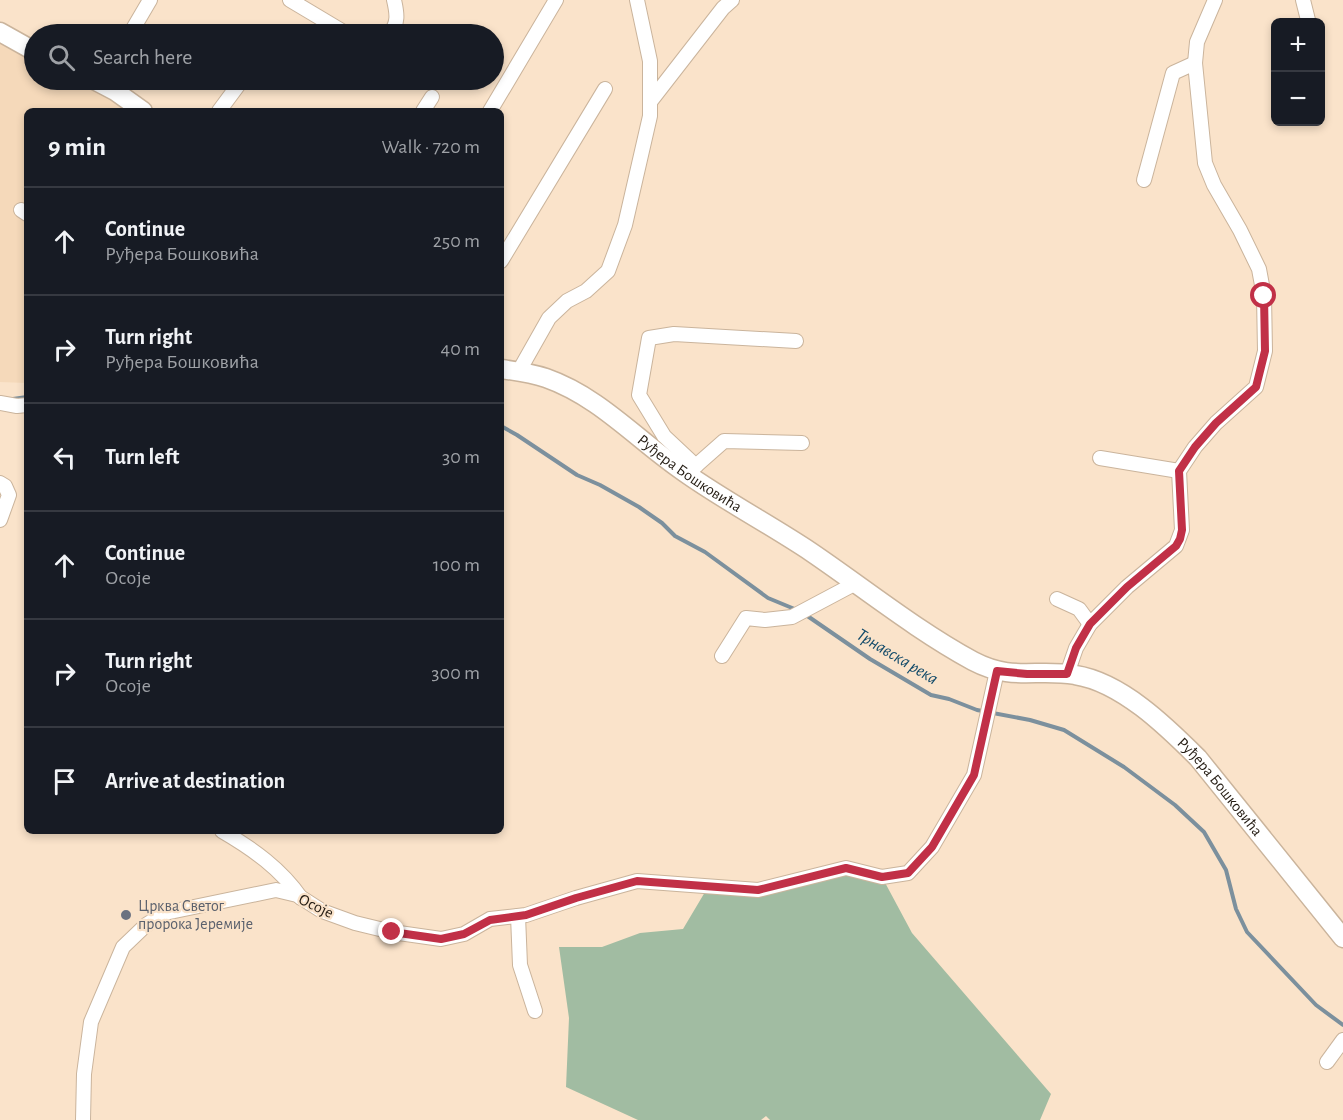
<!DOCTYPE html>
<meta charset="utf-8">
<style>
:root{--surface:#171b24;--page:#20242c;--text:#f1f3f6;--muted:#9ea1a6;--line:#363941}
body{margin:0;font-family:"Alegreya Sans",sans-serif;background:var(--page);color:var(--text)}
.controls{position:absolute;right:18px;top:18px;display:grid;overflow:hidden;border-radius:9px;box-shadow:0 3px 9px #0003}
.controls button{width:54px;height:54px;display:grid;place-items:center;padding:0;border:0;border-bottom:2px solid var(--line);background:var(--surface);color:var(--text);font:30px sans-serif}
.stop{position:absolute;width:18px;height:18px;margin:-14px;border:4px solid #c13047;border-radius:50%;background:#fff}
.stop.end{background:#c13047;border-color:#fff;box-shadow:0 2px 6px #0008}
.list{margin:0;padding:0;list-style:none}
h2{display:flex;justify-content:space-between;align-items:center;height:78px;margin:0;padding:0 24px;font-size:26px}
h2 small{font-size:20px;font-weight:400;color:var(--muted)}
.list li{display:grid;grid-template-columns:39px 1fr auto;gap:18px;align-items:center;box-sizing:border-box;height:108px;padding:0 24px;border-top:2px solid var(--line)}
.list b{display:block;font-size:22px;white-space:nowrap}
.list p{margin:0;font-size:20px;white-space:nowrap;color:var(--muted)}
.list em{font-size:20px;font-style:normal;color:var(--muted)}
.icon{flex:none;width:33px;height:33px;fill:none;stroke:currentColor;stroke-width:2;stroke-linecap:round;stroke-linejoin:round}
.map{position:relative;flex:none;width:1343px;height:1120px;overflow:hidden}
.search{position:absolute;background:var(--surface);box-shadow:0 3px 9px #0003;left:24px;top:24px;width:480px;height:66px;display:flex;align-items:center;gap:15px;box-sizing:border-box;padding:0 21px;border-radius:33px;color:var(--muted);font-size:22px}
.panel{position:absolute;background:var(--surface);box-shadow:0 3px 9px #0003;left:24px;top:108px;width:480px;height:726px;border-radius:9px}
.map>svg:first-child{display:block}
.built{fill:#f5d9ba}
.forest{fill:#a1bca2}
.lines{fill:none;stroke-linecap:round;stroke-linejoin:round}
.stream{stroke:#7c909d;stroke-width:4}
.minor-casing{stroke:#cab49c;stroke-width:16}
.major-casing{stroke:#cab49c;stroke-width:21}
.minor{stroke:#fff;stroke-width:14}
.major{stroke:#fff;stroke-width:18}
.route{stroke:#c13047;stroke-width:8}
.worship-dot{fill:#6b7280;stroke:#fae3ca;stroke-width:2}
.labels{text-anchor:middle;dominant-baseline:central;stroke-width:4.5;stroke-linejoin:round;paint-order:stroke}
.street-label{font-size:16px;fill:#231b12;stroke:#fae3ca}
.worship-label{font-size:16px;fill:#5b616d;stroke:#fae3ca;text-anchor:start}
.water-label{font-size:18px;font-style:italic;fill:#134b6a;stroke:#fae3ca}
</style>
<div class="map">
<svg width="1343" height="1120" viewBox="0 0 1343 1120">
<rect width="100%" height="100%" fill="#fae3ca"/>
<path class="built" d="M 0,32 L 34,51 L 34,80 L 94,80 L 143,111 L 27,111 L 27,383 L 0,382 Z"/>
<path class="forest" d="M 846,868 L 882,877 L 912,933 L 1051,1094 L 1040,1120 L 770,1120 L 766,1116 L 761,1120 L 638,1120 L 566,1087 L 569,1018 L 559,947 L 602,947 L 640,933 L 683,929 L 708,887 L 758,890 Z"/>
<g class="lines">
<g class="stream">
<path d="M 13,399 L 27,397"/>
<path d="M 501,426 L 517,435 L 577,475 L 600,485 L 639,507 L 662,523 L 675,536 L 705,552 L 768,598 L 797,610"/>
<path d="M 806,615 L 870,659 L 931,695 L 949,699 L 977,710 L 1030,720 L 1064,730 L 1124,767 L 1175,805 L 1204,832 L 1226,870 L 1236,909 L 1247,932 L 1316,1005 L 1343,1025"/>
</g>
<g class="minor-casing">
<g id="minor">
<path d="M 290,0 L 347,34"/>
<path d="M 1303,0 L 1308,20"/>
<path d="M 130,34 L 150,0"/>
<path d="M 389,34 C 399,24 397,13 394,0"/>
<path d="M 650,102 L 723,8 L 732,0"/>
<path d="M 219,111 L 242,80"/>
<path d="M 423,111 L 432,97"/>
<path d="M 490,111 L 556,0"/>
<path d="M 1144,180 L 1173,73 L 1195,63"/>
<path d="M 21,210 L 27,214"/>
<path d="M 501,261 L 605,89"/>
<path d="M 519,371 L 549,318 L 567,301 L 586,291 L 608,271 L 625,225 L 650,116 L 650,61 L 637,0"/>
<path d="M 0,403 L 17,406 L 27,405"/>
<path d="M 1100,458 L 1179,471"/>
<path d="M 696,466 L 664,436 L 639,395 L 649,338 L 674,334 L 796,341"/>
<path d="M 690,471 L 724,441 L 802,443"/>
<path d="M 0,483 L 5,486 L 9,495 L 0,520"/>
<path d="M 1057,599 L 1079,609 L 1090,624"/>
<path d="M 722,656 L 746,618 L 765,620 L 792,617 L 856,583"/>
<path d="M 1067,674 L 1076,648 L 1090,624 L 1127,587 L 1176,546 L 1182,530 L 1179,471 L 1195,447 L 1216,423 L 1256,387 L 1265,351 L 1264,296 L 1259,269 L 1240,230 L 1214,185 L 1205,163 L 1195,63 L 1197,42 L 1215,0"/>
<path d="M 222,831 C 253,849 281,869 301,898"/>
<path d="M 518,916 L 520,965 L 535,1011"/>
<path d="M 1327,1062 L 1343,1040"/>
<path d="M 83,1120 L 84,1074 L 91,1022 L 123,947 L 146,925 L 165,913 L 276,890 L 297,895 L 322,911 L 355,923 L 392,932 L 441,939 L 464,934 L 490,919 L 526,915 L 576,898 L 637,881 L 758,890 L 846,868 L 882,877 L 908,873 L 932,847 L 974,775 L 997,671"/>
</g>
</g>
<g class="major-casing">
<g id="major">
<path d="M 0,32 L 34,51"/>
<path d="M 94,80 L 115,91 L 143,111"/>
<path id="s1" d="M 501,369 C 516,371 531,373 546,378 C 600,397 637,440 684,472 C 725,501 769,524 811,552 C 864,588 916,630 973,661 C 1013,682 1036,668 1075,675 C 1121,682 1166,726 1198,758 L 1343,938"/>
</g>
</g>
<use href="#minor" class="minor"/>
<use href="#major" class="major"/>
</g>
<g class="lines">
<path class="route" d="M 392,932 L 441,939 L 464,934 L 490,920 L 526,915 L 576,898 L 637,881 L 758,890 L 846,868 L 882,877 L 908,873 L 932,847 L 974,775 L 997,671 L 1027,674 L 1067,674 L 1076,648 L 1090,624 L 1127,587 L 1176,546 L 1180,539 L 1182,530 L 1179,471 L 1195,447 L 1216,423 L 1256,387 L 1265,351 L 1264,296"/>
</g>
<circle class="worship-dot" cx="126" cy="915" r="6"/>
<g class="labels">
<g class="street-label">
<text stroke="none"><textPath href="#s1" startOffset="219">Руђера Бошковића</textPath></text>
<text stroke="none"><textPath href="#s1" startOffset="850">Руђера Бошковића</textPath></text>
<text transform="translate(316 906) rotate(26)">Осоје</text>
</g>
<g class="worship-label">
<text x="138" y="906">Црква Светог<tspan x="138" dy="18">пророка Јеремије</tspan></text>
</g>
<g class="water-label">
<text transform="translate(897 657) rotate(31)">Трнавска река</text>
</g>
</g>
</svg>
<div class="controls">
<button>+</button>
<button>−</button>
</div>
<div class="stop" style="left:1264px;top:296px"></div>
<div class="stop end" style="left:392px;top:932px"></div>
<div class="search"><svg class="icon" aria-label="search" viewBox="0 0 24 24"><circle cx="10" cy="10" r="6"/><path d="M15 15l6 6"/></svg>Search here</div>
<section class="panel">
<h2>9 min<small>Walk · 720 m</small></h2>
<ul class="list">
<li><svg class="icon" aria-label="ahead" viewBox="0 0 24 24"><path d="M12 20V5M6 11l6-6 6 6"/></svg><div><b>Continue</b><p>Руђера Бошковића</p></div><em>250 m</em></li>
<li><svg class="icon" aria-label="right" viewBox="0 0 24 24"><path d="M7 20v-9h11M14 6l5 5-5 5"/></svg><div><b>Turn right</b><p>Руђера Бошковића</p></div><em>40 m</em></li>
<li><svg class="icon" aria-label="left" viewBox="0 0 24 24"><path d="M17 20v-9H6M10 6l-5 5 5 5"/></svg><div><b>Turn left</b></div><em>30 m</em></li>
<li><svg class="icon" aria-label="ahead" viewBox="0 0 24 24"><path d="M12 20V5M6 11l6-6 6 6"/></svg><div><b>Continue</b><p>Осоје</p></div><em>100 m</em></li>
<li><svg class="icon" aria-label="right" viewBox="0 0 24 24"><path d="M7 20v-9h11M14 6l5 5-5 5"/></svg><div><b>Turn right</b><p>Осоје</p></div><em>300 m</em></li>
<li><svg class="icon" aria-label="arrive" viewBox="0 0 24 24"><path d="M6 21V4h12l-3 4 3 4H6"/></svg><div><b>Arrive at destination</b></div></li>
</ul>
</section>
</div>
